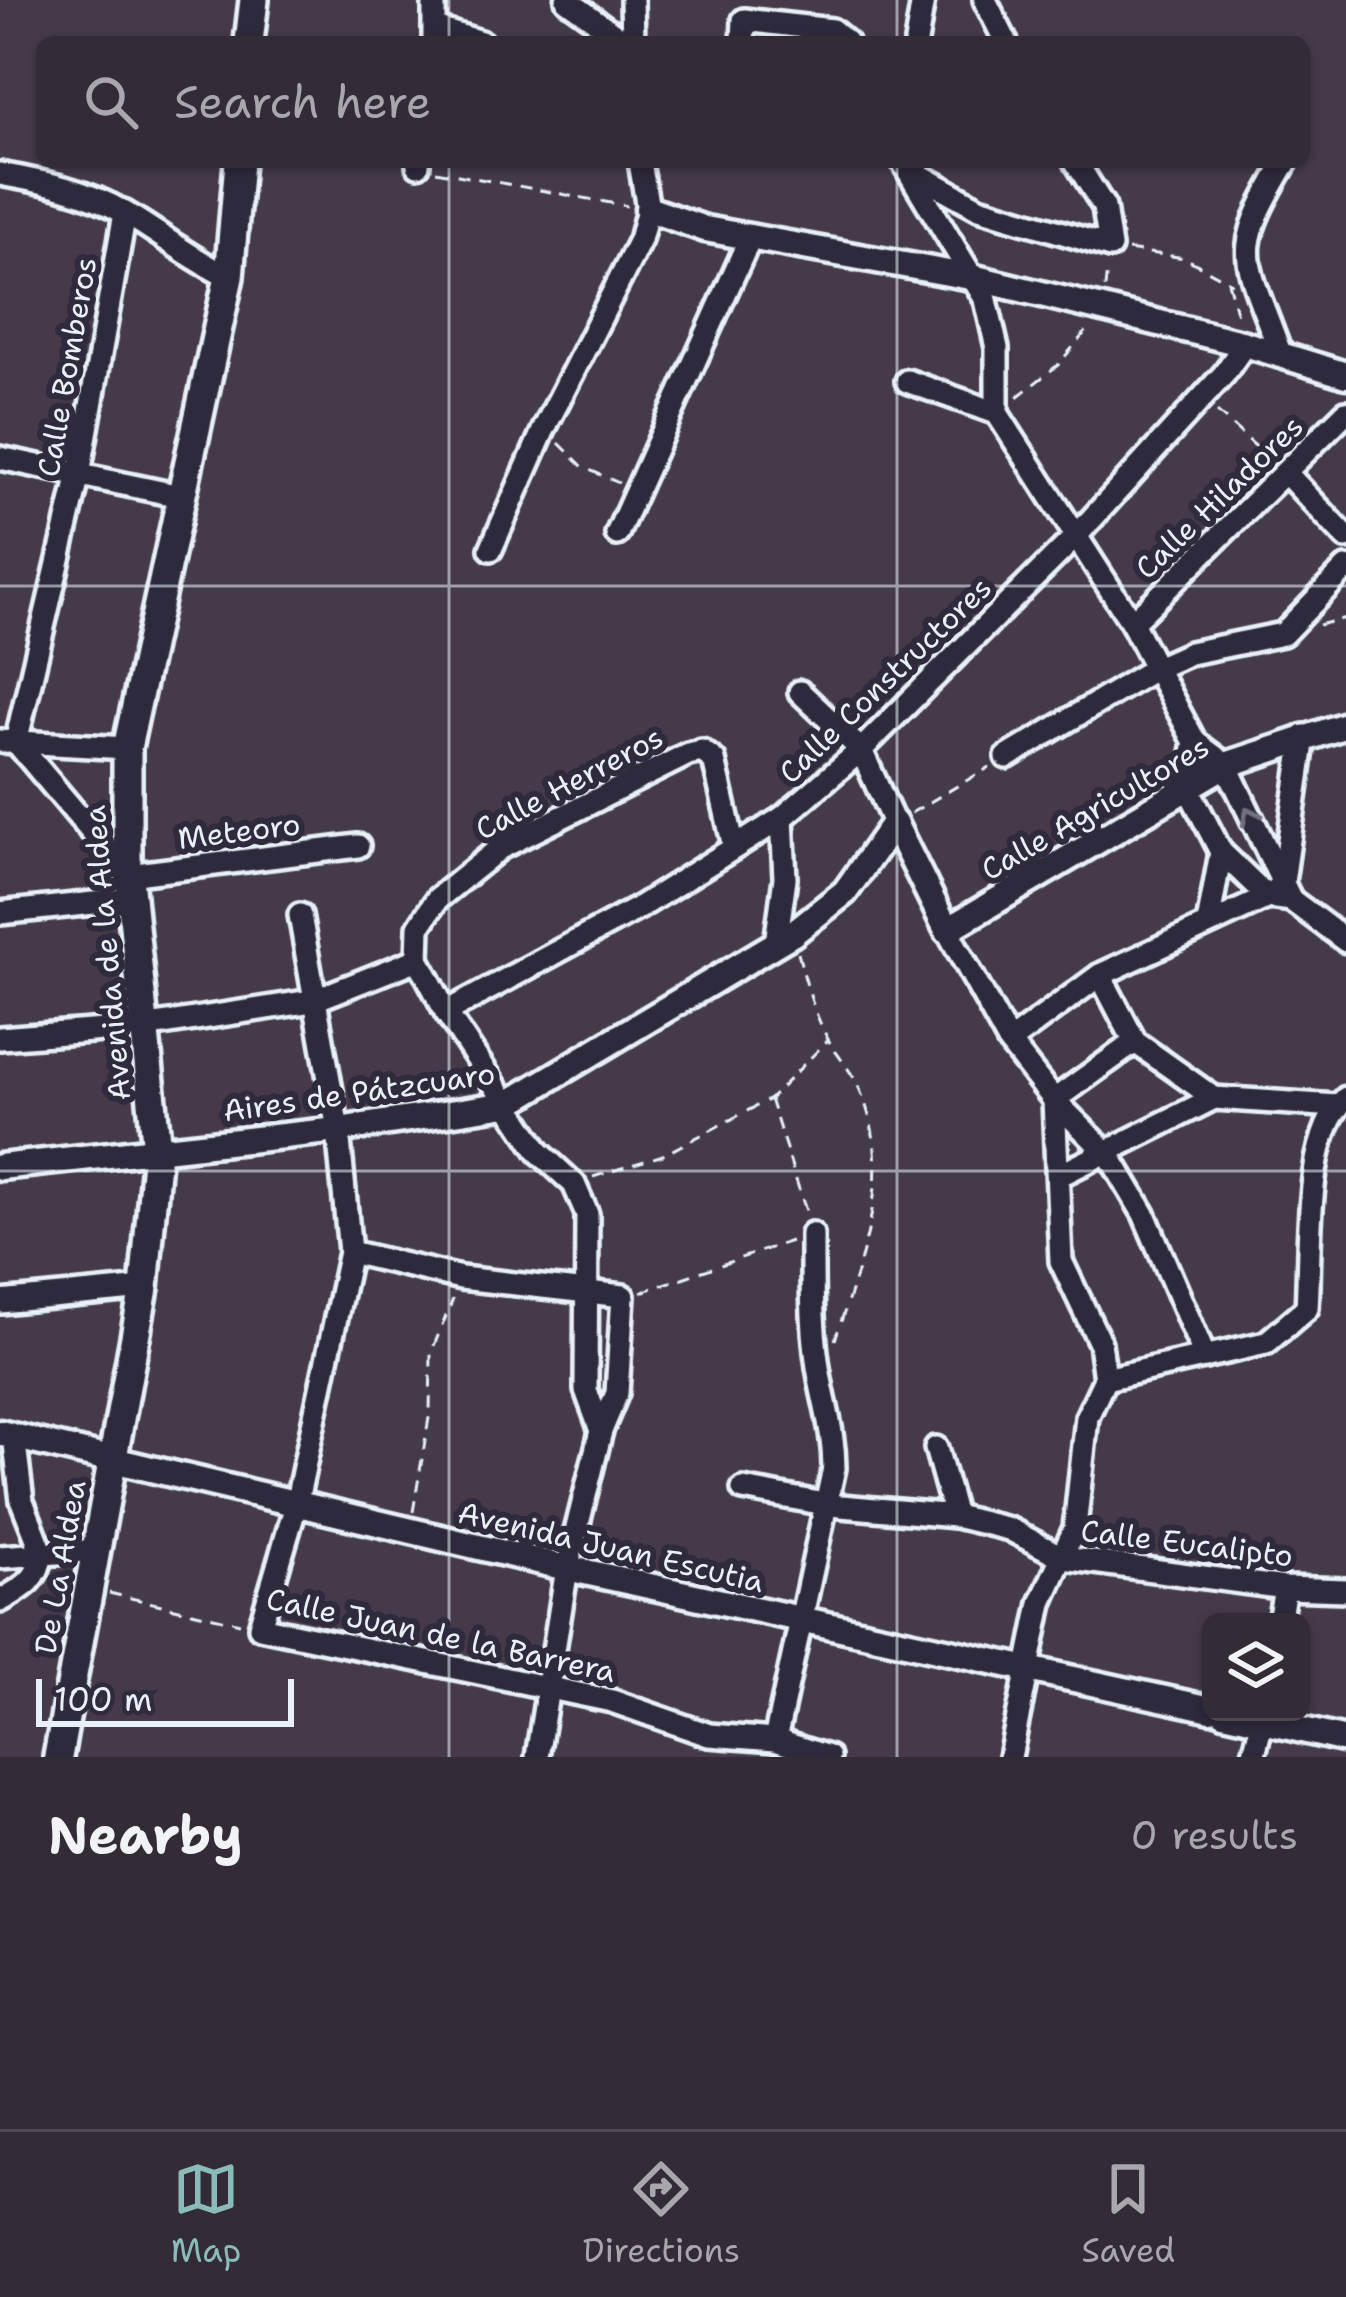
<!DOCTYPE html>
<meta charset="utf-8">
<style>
:root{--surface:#332c37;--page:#3e3842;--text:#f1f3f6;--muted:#a9a7ad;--line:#4e4852;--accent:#8bbbb9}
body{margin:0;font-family:"Shantell Sans",sans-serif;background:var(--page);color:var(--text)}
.controls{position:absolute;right:36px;bottom:36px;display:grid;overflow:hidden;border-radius:18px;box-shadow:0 3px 9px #0004}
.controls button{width:108px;height:108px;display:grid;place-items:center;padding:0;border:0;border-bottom:3px solid var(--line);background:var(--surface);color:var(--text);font:60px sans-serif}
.scale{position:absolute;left:36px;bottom:30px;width:258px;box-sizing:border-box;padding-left:12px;border:6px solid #e8f1f8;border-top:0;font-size:33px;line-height:42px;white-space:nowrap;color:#e8f1f8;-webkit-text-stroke:9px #2f2a3d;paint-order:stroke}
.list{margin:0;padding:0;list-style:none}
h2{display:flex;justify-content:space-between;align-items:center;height:156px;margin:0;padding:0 48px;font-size:51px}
h2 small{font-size:39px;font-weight:400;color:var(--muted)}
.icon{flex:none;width:66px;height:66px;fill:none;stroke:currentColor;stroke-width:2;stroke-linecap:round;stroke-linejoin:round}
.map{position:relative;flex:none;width:1346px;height:1757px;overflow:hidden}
.search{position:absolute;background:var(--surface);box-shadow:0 3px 9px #0004;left:36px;right:36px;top:36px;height:132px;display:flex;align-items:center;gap:30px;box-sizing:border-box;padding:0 42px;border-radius:18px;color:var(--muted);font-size:45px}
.sheet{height:372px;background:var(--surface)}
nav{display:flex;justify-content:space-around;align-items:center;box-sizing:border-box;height:168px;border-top:3px solid var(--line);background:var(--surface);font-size:33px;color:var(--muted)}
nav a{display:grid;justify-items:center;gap:6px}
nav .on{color:var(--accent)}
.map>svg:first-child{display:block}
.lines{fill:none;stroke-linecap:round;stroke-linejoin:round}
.minor-casing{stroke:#e8f1f8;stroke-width:30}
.tertiary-casing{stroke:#e8f1f8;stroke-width:33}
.secondary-casing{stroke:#e8f1f8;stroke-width:36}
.path{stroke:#e8f1f8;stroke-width:3;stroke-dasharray:12 9;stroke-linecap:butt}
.minor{stroke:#2f2a3d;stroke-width:21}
.tertiary{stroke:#2f2a3d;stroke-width:24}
.secondary{stroke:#2f2a3d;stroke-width:27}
.oneway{stroke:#70707e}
.grid{fill:none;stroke:#e8f1f8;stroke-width:3;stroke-opacity:0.55}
.labels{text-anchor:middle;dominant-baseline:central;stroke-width:12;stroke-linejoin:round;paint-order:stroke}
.street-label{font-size:30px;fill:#e8f1f8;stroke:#2f2a3d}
</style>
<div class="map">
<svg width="1346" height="1757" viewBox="0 0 1346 1757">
<rect width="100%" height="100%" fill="#443a49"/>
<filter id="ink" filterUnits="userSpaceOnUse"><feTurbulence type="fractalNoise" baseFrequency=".00833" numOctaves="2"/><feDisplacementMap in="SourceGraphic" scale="24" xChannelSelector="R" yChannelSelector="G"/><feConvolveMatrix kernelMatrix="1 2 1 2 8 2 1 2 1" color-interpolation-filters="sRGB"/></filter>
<g filter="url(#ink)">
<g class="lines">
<g class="minor-casing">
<g id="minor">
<path d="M 434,0 L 434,41"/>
<path d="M 567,0 L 625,42"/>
<path d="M 632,0 L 633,42"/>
<path d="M 985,0 L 1006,42"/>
<path d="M 435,28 L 481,42"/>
<path d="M 743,42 L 744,20 L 832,30 L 846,42"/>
<path d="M 916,42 L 923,0"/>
<path d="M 903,162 L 986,300 L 997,348 L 997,413 L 1132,623 L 1195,742 L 1226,765 L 1291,900"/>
<path d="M 418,165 L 418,162"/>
<path d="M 912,171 L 979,208 L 1110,247 L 1104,207 L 1076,162"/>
<path d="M 0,174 C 44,182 86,190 125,213 C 161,234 191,259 229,277"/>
<path d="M 125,213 L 79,474 L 16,742 L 128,875 L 358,846"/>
<path d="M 1280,353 C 1245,254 1229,257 1286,162"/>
<path d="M 907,381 L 997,413"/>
<path d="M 0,458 L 180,496"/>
<path d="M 1287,474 L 1346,537"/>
<path d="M 617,534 L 751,236"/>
<path d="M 491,549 L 543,431 L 640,240 L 648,209 L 640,162"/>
<path d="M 1132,623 L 1346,412"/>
<path d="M 800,692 L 861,750 L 894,823"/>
<path d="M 0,741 L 127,748"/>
<path d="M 1195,742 L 1187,786 L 1221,852 L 1268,897 L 1291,900 L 1346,941"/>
<path d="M 1007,757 L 1154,669 L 1190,653 L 1283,634 L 1346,568"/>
<path d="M 0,913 L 131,899"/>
<path d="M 300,915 L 338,1130 L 350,1252 L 296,1505 L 260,1627 L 612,1701 L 709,1735 L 775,1740 L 828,1757"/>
<path d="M 1208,924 L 1221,852"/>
<path d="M 947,930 L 1009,1042 L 1054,1100 L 1061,1261 L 1100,1343 L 1105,1379"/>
<path d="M 776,943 L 785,878 L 782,818"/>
<path d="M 1100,975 L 1135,1042 L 1214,1098"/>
<path d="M 446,1012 L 640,907 L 782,818 L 861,750 L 1077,535 L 1224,374 L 1245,344"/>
<path d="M 0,1038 L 143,1027 L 312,1001 L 418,959"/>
<path d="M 1009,1042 L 1100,975 L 1268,897 L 1283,882 L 1304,736"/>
<path d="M 1135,1042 L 1054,1100 L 1109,1155 L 1144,1214 L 1205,1357"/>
<path d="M 1060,1175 L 1214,1098 L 1337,1106"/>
<path d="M 350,1252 L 461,1278 L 623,1296 L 617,1393 L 601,1431 L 567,1568 L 537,1757"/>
<path d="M 0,1302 L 144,1288"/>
<path d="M 1105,1379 L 1266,1343 L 1307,1308 C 1311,1252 1303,1137 1346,1098"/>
<path d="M 601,1431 L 586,1390 L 587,1214 L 574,1184 L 539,1152 L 446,1012 L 418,959 L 419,927 L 437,899 L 500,848 L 688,754 L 702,751 L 714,760 L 734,847"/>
<path d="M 14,1436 L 22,1501 L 42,1552"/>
<path d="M 936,1448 L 955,1516"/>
<path d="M 743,1489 L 830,1505 L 955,1516 L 1009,1529 L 1064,1558 L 1285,1588 L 1346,1590"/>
<path d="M 0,1557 L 98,1550"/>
<path d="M 0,1601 C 23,1588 39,1580 42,1552"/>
<path d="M 1279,1622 L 1285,1588"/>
<path d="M 775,1740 L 834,1468 C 834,1437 827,1414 821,1384 C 811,1335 812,1284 812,1234"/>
<path d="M 1010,1757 L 1041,1603 L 1075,1528 L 1087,1417 L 1105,1379"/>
<path d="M 1253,1757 L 1265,1712"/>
</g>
</g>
<g class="tertiary-casing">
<g id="tertiary">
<path d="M 648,209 L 705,229 L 976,278 L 1245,344 L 1346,375"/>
<path d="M 0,1167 L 338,1130 L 507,1104 L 792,934 L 845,892 L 894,823 L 947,930 L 1226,765 L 1346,725"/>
<path d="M 0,1433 L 567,1568 L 1211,1709"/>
<path d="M 1224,1712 L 1346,1740"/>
</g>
</g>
<g class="secondary-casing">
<g id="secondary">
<path d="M 249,42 L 254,0"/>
<path d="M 58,1757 L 144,1288 L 157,1150 L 127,858 L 127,748 L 229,277 L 239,162"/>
</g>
</g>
<g class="path">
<path d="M 436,171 L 627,206"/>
<path d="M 1128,250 L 1185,258 L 1232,283"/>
<path d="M 1228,282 L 1238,319"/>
<path d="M 1105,288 L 1107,268"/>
<path d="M 1017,397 L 1058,365 L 1088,329"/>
<path d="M 1217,412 L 1272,461"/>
<path d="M 559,443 L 583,467 L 619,483"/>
<path d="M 1319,625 L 1346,618"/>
<path d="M 911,813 L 990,767"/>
<path d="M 798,953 C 806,983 814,1014 829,1041 C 838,1057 852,1071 859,1088 C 897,1172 862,1257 835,1340"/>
<path d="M 770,1099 L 808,1217"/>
<path d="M 593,1177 L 663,1155 L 770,1099 L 828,1040"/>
<path d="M 641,1292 L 791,1241"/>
<path d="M 413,1512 L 430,1412 L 431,1353 L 453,1299"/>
<path d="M 109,1593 L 240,1623"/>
</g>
<use href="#minor" class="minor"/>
<use href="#tertiary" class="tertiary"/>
<use href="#secondary" class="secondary"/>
</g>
<defs><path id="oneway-chevron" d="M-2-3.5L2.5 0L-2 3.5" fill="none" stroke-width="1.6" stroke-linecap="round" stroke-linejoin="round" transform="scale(3)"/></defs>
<use class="oneway" href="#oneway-chevron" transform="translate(1250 815) rotate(-116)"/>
</g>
<path class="grid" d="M 449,0 L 449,42M 897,0 L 897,42M 449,162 L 449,1757M 897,162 L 897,1757M 0,586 L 1346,586M 0,1171 L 1346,1171"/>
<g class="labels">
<g class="street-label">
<text transform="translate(67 367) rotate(-80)">Calle Bomberos</text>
<text transform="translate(1219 497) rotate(-44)">Calle Hiladores</text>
<text transform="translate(885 680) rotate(-44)">Calle Constructores</text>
<text transform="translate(569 783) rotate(-28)">Calle Herreros</text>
<text transform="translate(1095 808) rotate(-30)">Calle Agricultores</text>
<text transform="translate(239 831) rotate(-7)">Meteoro</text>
<text transform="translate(107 953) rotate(-95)">Avenida de la Aldea</text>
<text transform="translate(359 1092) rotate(-8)">Aires de Pátzcuaro</text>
<text transform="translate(1187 1543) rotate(7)">Calle Eucalipto</text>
<text transform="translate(611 1547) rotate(13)">Avenida Juan Escutia</text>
<text transform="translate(60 1567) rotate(-80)">De La Aldea</text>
<text transform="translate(441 1635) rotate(12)">Calle Juan de la Barrera</text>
</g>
</g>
</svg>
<div class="controls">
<button><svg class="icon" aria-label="layers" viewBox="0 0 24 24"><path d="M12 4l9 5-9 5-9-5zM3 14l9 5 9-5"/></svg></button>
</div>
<div class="scale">100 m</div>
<div class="search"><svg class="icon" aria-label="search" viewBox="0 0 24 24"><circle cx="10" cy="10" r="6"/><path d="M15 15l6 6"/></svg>Search here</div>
</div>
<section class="sheet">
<h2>Nearby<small>0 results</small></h2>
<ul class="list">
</ul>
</section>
<nav>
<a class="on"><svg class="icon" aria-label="map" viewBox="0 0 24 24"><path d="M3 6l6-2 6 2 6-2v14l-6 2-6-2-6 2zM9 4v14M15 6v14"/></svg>Map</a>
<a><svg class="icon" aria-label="directions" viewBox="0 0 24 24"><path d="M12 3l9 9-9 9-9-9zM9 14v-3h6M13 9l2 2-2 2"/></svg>Directions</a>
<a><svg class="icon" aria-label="saved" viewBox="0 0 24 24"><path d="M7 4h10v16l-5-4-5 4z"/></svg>Saved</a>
</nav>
